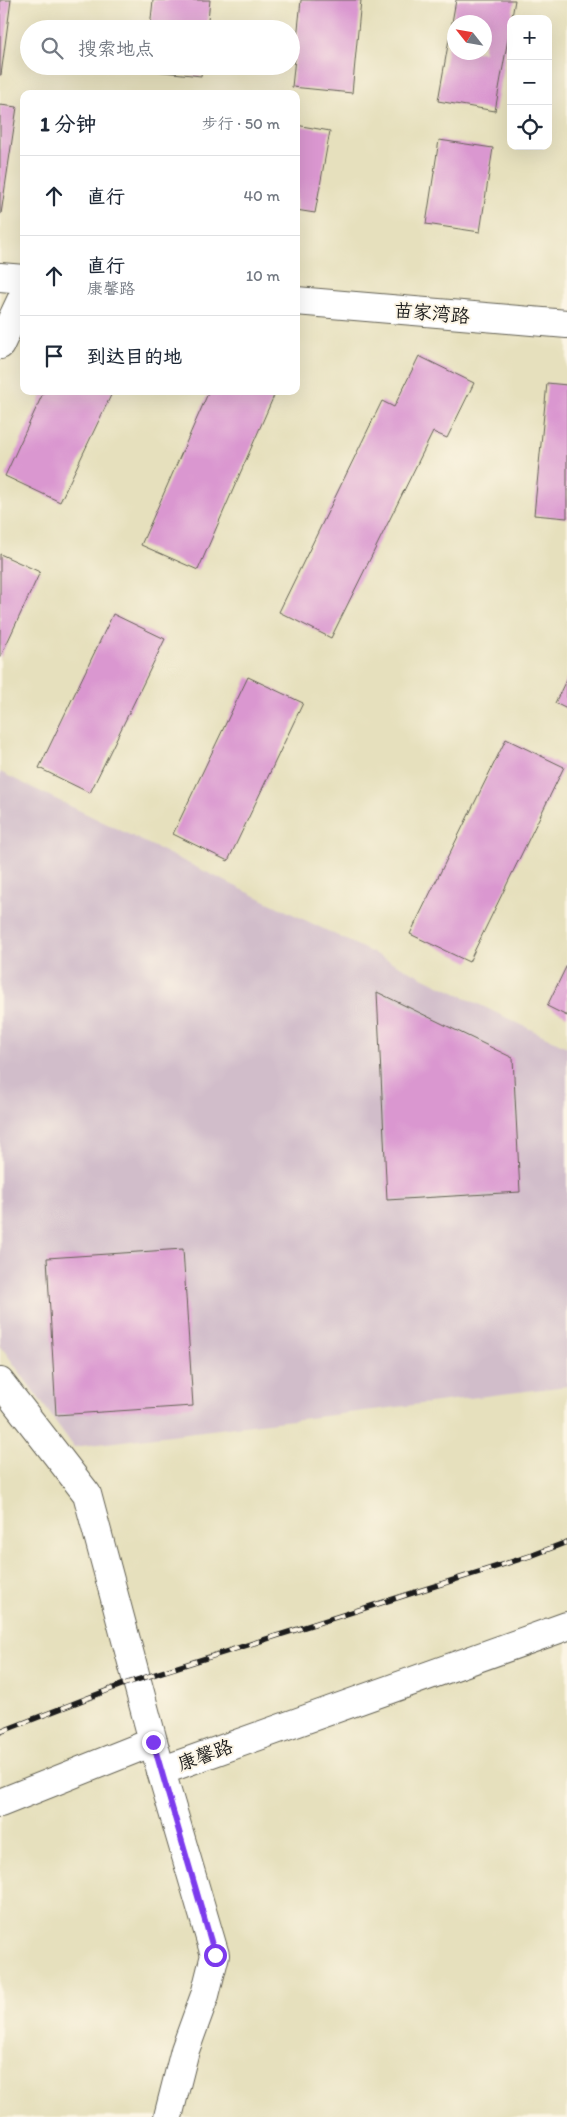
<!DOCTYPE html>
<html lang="zh">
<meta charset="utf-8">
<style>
:root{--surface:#fff;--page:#f2f2f3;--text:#1f2937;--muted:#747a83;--line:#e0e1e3}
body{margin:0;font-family:Itim,"LXGW WenKai TC",sans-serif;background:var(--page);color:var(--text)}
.controls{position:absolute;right:15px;top:15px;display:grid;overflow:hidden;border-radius:10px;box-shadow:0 5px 20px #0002}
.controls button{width:45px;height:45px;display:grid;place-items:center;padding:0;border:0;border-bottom:1px solid var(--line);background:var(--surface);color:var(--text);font:25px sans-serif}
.compass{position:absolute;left:447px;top:15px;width:45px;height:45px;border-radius:50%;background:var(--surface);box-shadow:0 5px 20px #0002;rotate:301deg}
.stop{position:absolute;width:15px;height:15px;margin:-11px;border:4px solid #7c3aed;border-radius:50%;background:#fff}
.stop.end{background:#7c3aed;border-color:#fff;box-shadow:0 1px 5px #0008}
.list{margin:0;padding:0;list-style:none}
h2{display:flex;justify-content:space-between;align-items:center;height:65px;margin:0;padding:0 20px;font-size:21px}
h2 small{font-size:16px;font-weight:400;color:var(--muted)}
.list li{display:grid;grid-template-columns:32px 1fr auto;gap:15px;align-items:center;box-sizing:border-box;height:80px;padding:0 20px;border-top:1px solid var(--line)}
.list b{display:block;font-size:19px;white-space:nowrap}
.list p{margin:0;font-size:16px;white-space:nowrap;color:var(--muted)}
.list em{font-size:16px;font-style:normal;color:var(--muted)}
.icon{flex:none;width:28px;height:28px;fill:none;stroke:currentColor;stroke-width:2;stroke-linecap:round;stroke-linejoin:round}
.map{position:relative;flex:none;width:567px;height:2117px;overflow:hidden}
.search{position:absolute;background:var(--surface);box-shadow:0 5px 20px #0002;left:20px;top:20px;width:280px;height:55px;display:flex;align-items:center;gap:12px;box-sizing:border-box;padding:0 18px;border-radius:28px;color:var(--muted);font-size:19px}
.panel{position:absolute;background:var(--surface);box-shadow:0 5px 20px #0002;left:20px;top:90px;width:280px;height:305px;border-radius:10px}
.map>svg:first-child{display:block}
.industrial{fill:#d1bdca}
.building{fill:#da97d0;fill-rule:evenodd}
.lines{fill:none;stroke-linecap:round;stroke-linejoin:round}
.minor-casing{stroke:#636154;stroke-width:30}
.minor{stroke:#fff;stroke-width:28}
.rail-casing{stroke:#1c1c1c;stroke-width:5.5}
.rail{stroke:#fcf5e5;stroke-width:4;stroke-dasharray:11;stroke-linecap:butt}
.route{stroke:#7c3aed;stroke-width:6}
.labels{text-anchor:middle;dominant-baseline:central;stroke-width:4;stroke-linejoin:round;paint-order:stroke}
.street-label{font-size:19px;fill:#1c1c1c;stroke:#fcf5e5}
</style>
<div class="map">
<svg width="567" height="2117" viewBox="0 0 567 2117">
<rect width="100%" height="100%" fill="#fcf5e5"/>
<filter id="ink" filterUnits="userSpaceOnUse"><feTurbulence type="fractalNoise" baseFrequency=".02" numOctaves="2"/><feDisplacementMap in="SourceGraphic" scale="10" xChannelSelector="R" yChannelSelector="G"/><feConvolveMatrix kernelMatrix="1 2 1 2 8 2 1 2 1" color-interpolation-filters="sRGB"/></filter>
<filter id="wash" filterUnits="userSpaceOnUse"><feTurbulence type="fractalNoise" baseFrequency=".0096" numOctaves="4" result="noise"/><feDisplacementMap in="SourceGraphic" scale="20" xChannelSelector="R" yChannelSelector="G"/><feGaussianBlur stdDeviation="1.12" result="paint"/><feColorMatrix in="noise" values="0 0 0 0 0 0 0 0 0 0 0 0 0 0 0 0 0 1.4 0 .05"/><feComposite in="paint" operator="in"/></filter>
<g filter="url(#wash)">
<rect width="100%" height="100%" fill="#e6e0bd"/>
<path class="industrial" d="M 0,772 L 567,1047 L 567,1386 L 74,1447 L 0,1345 Z"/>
<g id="blocks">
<g class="building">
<path d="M 0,0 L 11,0 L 1,75 L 0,75 Z"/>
<path d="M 153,0 L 210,0 L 207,29 L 150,29 Z"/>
<path d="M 301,0 L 361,0 L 352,93 L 292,87 Z"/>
<path d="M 456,0 L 515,0 L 495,111 L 438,101 ZM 454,22 L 484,22 L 484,52 L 454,52 Z"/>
<path d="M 145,66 L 202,66 L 201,76 L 145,70 Z"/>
<path d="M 0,105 L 17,107 L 1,214 L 0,214 Z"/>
<path d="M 296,125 L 330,131 L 315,213 L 296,210 Z"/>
<path d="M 439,140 L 493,148 L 480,232 L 426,224 Z"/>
<path d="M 419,356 L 474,383 L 447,438 L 433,432 L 331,638 L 279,612 L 382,401 L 394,407 Z"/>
<path d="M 547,383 L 567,385 L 567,518 L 534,515 Z"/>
<path d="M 44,391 L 113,391 L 60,502 L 5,476 Z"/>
<path d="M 209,391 L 276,391 L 198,570 L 141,545 Z"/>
<path d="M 0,554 L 40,572 L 0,658 Z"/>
<path d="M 113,614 L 165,639 L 90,793 L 39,768 Z"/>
<path d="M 248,677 L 303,703 L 228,861 L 173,834 Z"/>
<path d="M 567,678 L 567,709 L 555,703 Z"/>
<path d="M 506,739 L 564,767 L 469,962 L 410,934 Z"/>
<path d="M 567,965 L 567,1016 L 547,1006 Z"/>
<path d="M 377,992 L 513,1058 L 520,1192 L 387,1200 Z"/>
<path d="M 183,1249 L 193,1406 L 56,1415 L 47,1258 Z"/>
</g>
</g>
</g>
<g filter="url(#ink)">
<use href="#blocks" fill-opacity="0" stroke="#636154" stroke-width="1"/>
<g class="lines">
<g class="minor-casing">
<g id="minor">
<path d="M 0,277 L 24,279"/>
<path d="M 296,301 L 567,324"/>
<path d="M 0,345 L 24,294"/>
<path d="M 0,1382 L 87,1494 L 161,1771 L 567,1626"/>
<path d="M 161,1771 L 215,1955 L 205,1995 L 185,2050 L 168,2117"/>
<path d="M 0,1803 L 153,1742"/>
</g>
</g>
<use href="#minor" class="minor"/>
<g class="rail-casing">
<path id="rail" d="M 0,1732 L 124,1684 L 533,1555 L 567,1542"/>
</g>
<use href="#rail" class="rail"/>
</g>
</g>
<g class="lines" filter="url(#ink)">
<path class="route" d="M 153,1742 L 215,1955"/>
</g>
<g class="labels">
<g class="street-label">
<text transform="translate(432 313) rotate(5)">苗家湾路</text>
<text transform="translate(205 1755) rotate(-20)">康馨路</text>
</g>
</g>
</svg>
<div class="controls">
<button>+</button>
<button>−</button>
<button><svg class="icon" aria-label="locate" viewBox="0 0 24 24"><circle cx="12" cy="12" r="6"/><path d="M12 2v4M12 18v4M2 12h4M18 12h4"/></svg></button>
</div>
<svg class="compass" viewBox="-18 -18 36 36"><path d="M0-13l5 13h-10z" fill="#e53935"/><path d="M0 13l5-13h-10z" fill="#747a83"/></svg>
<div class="stop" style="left:215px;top:1955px"></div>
<div class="stop end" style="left:153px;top:1742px"></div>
<div class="search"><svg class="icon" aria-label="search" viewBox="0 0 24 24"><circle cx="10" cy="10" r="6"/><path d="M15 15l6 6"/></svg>搜索地点</div>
<section class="panel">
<h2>1 分钟<small>步行 · 50 m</small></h2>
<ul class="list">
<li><svg class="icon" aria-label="ahead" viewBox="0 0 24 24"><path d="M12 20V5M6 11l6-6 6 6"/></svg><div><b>直行</b></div><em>40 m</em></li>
<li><svg class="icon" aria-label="ahead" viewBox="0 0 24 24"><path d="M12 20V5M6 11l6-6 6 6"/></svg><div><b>直行</b><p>康馨路</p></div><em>10 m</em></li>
<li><svg class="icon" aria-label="arrive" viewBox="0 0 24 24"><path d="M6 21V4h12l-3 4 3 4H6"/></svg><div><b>到达目的地</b></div></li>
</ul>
</section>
</div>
